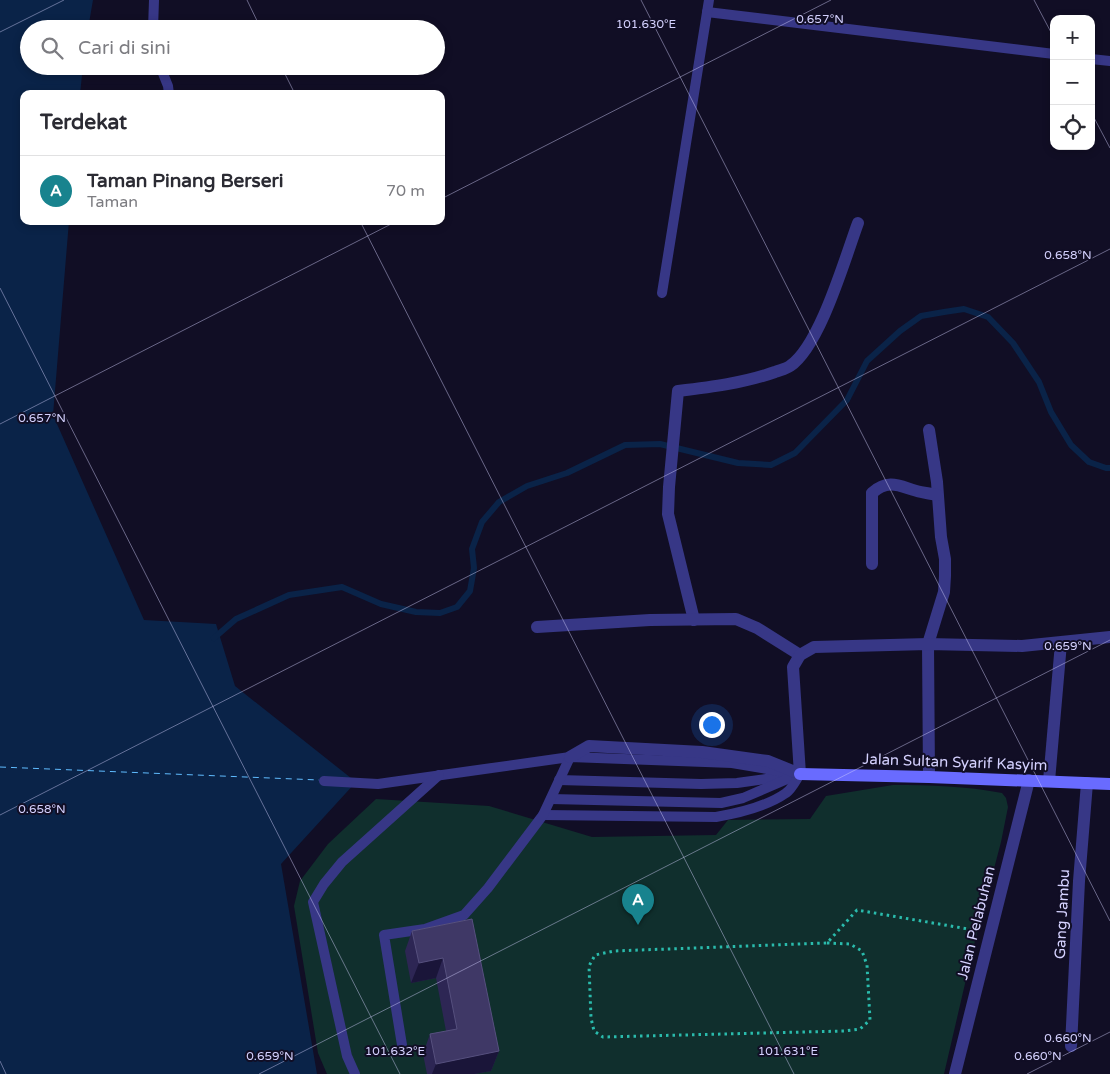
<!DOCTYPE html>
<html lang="id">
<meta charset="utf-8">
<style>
:root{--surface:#fff;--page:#f2f2f3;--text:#2b2b33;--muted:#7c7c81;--line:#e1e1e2;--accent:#18838e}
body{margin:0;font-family:"Varela Round",sans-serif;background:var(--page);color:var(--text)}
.controls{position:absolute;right:15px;top:15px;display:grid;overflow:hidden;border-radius:10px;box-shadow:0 2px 8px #0003}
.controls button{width:45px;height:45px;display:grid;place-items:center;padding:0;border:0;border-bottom:1px solid var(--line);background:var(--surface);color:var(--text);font:25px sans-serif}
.you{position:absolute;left:711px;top:724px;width:18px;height:18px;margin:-12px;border:4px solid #fff;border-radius:50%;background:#1a73e8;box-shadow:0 0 0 8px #1a73e833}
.badge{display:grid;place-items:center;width:32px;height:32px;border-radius:50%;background:var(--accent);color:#fff;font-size:16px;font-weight:700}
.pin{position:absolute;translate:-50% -41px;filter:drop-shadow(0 1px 2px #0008)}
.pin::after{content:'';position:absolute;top:26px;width:18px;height:15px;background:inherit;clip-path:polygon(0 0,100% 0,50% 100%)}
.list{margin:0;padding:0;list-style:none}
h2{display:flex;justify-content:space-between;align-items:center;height:65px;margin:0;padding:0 20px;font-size:21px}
h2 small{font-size:16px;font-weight:400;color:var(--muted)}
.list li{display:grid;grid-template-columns:32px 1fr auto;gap:15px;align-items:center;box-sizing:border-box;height:70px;padding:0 20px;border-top:1px solid var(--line)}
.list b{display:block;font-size:19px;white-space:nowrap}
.list p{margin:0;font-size:16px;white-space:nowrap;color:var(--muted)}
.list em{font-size:16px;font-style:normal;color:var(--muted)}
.icon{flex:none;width:28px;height:28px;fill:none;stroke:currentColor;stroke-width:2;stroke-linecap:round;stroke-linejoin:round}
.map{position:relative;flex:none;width:1110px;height:1074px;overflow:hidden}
.search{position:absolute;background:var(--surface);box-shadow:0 2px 8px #0003;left:20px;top:20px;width:425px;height:55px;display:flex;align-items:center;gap:12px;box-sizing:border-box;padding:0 18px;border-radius:28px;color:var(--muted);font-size:19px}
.panel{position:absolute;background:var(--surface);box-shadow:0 2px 8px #0003;left:20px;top:90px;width:425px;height:135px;border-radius:10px}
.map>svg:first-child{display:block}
.green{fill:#102f2d}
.water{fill:#0a2348}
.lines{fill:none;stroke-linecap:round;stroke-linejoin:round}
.stream{stroke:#0a2348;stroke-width:6}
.ferry{stroke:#60bcff;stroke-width:1;stroke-dasharray:6 5;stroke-linecap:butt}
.path{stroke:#2abbac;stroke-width:3;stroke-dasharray:2.5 4;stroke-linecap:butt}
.lane{stroke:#373786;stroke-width:10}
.street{stroke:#373786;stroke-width:12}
.secondary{stroke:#696bff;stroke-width:12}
.wall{fill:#2d2654}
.shaded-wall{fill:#1a1539}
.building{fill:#3f3866;stroke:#56507e}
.ticks{fill:none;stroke:#d5d2ff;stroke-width:1;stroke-opacity:0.45}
.labels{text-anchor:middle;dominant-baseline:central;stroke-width:4;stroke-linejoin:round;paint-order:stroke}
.street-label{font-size:15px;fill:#d5d2ff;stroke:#110e25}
.ticks-label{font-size:12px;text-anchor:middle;fill:#d5d2ff;stroke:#110e25;stroke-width:4;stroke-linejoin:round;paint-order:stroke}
</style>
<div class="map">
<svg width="1110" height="1074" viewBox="0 0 1110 1074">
<rect width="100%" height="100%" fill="#110e25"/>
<path class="green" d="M 893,785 C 930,785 966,786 1002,793 L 1006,798 L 1008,807 L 1001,842 L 974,945 L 944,1074 L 327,1074 L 318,1053 L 294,906 L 300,881 L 328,844 L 376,799 L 489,806 L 592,837 L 716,835 L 728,820 L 810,819 L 826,796 Z"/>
<path class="water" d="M 0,0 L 93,0 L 88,29 L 29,29 L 29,66 L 83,66 L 80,94 L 24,94 L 24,221 L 69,221 L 53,415 L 144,620 L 216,624 L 235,686 L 356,782 L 281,864 L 317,1074 L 0,1074 Z"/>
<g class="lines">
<path class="stream" d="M 214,638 L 236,619 L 289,595 L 342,587 L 381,604 L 416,612 L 440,613 L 457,607 L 470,591 L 474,568 L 472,549 L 482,522 L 499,502 L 527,486 L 567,473 L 625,445 L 660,444 L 738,463 L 771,465 L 795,453 L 847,400 L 867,361 L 900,331 L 921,316 L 944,312 L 964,309 L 988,317 L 1013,343 L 1039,382 L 1051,412 L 1071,445 L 1089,462 L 1106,468 L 1110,468"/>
<path class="ferry" d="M 0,767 L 319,780"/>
<path class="path" d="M 827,943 L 850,944 L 862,951 L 867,965 L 870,1020 L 860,1029 L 844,1031 L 603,1037 L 594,1031 L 591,1018 L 589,966 L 595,955 L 614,951 L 827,943 L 857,910 L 974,930"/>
<g class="lane">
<path d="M 707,12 L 1054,54"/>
<path d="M 153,29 L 154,0"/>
<path d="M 1091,59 L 1110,61"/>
<path d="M 160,66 L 168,86 L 169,94"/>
<path d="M 662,293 L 709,0"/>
<path d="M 559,780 L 701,784 L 737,783 L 787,776"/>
<path d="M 324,781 L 378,784 L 570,757 L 732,763 L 785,772"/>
<path d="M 551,799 L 721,803 L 743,798 L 799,774"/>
<path d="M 543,815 L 716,817 C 740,813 766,807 786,793 C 792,789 796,780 800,774"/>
<path d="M 403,1051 L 384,935 L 425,929 L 464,915 L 488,888 L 543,815 L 570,757"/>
<path d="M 355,1074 L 347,1056 L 313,902 L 324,884 L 342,862 L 439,775"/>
</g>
<g class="street">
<path d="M 929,430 L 937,482 L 941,537 L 945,559 L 945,576 L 944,592 L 928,644 L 929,777"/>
<path d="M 872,564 L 872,493 C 890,477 902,488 921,492 C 926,493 932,494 937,495"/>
<path d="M 694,620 L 668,514 L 669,487 L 678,391 C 711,387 744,383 775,372 C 780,370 786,369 790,366 C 820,346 845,258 858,223"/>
<path d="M 537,627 L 650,620 L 736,619 L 757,628 L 800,655"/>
<path d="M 570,757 L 589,746 L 702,752 L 768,761 L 800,774 L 793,667 L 800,655 L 814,647 L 928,644 L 1022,646 L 1110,637"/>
<path d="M 1049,781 L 1061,643"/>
<path d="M 1071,1046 L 1079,881 L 1087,783"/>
<path d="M 955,1074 L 1029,780"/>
</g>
<path class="secondary" d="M 800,774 L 929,777 L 1110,784"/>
</g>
<path class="wall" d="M 472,919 L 499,1051 L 491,1071 L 474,1074 L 427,1074 L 423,1054 L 430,1034 L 446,1031 L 436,978 L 411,983 L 405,951 L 412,931 Z"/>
<g class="shaded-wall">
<path d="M 443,958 L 436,978 L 411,983 L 419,963 Z"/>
<path d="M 499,1051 L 491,1071 L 474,1074 L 432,1074 L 436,1064 Z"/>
</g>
<path class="building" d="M 472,919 L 499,1051 L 436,1064 L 430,1034 L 457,1029 L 443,958 L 419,963 L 412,931 Z"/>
<path class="ticks" d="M 247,0 L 261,29M 641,0 L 1110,921M 1034,0 L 1054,38M 0,32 L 64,0M 281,66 L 295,94M 1091,112 L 1110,148M 441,199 L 831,0M 360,221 L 794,1074M 0,288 L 400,1074M 0,424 L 397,221M 0,815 L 1110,249M 0,1061 L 6,1074M 259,1074 L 1110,640M 1027,1074 L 1110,1032"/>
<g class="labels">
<g class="street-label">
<text transform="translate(955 762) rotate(2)">Jalan Sultan Syarif Kasyim</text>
<text transform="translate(1062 914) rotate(-87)">Gang Jambu</text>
<text transform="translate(976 923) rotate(-76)">Jalan Pelabuhan</text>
</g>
</g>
<g class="ticks-label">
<text x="820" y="23">0.657°N</text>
<text x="646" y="28">101.630°E</text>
<text x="1068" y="259">0.658°N</text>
<text x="42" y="422">0.657°N</text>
<text x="1068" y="650">0.659°N</text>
<text x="42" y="813">0.658°N</text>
<text x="1068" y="1042">0.660°N</text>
<text x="395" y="1055">101.632°E</text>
<text x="788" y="1055">101.631°E</text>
<text x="270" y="1060">0.659°N</text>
<text x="1038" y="1060">0.660°N</text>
</g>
</svg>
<div class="controls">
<button>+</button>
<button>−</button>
<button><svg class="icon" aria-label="locate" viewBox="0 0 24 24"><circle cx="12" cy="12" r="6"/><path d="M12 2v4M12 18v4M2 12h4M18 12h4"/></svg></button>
</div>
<div class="you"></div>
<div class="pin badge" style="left:638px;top:925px">A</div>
<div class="search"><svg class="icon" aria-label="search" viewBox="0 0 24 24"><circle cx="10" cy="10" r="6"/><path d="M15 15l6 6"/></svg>Cari di sini</div>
<section class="panel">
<h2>Terdekat<small></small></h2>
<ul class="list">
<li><span class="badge">A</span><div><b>Taman Pinang Berseri</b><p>Taman</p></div><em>70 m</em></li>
</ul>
</section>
</div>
